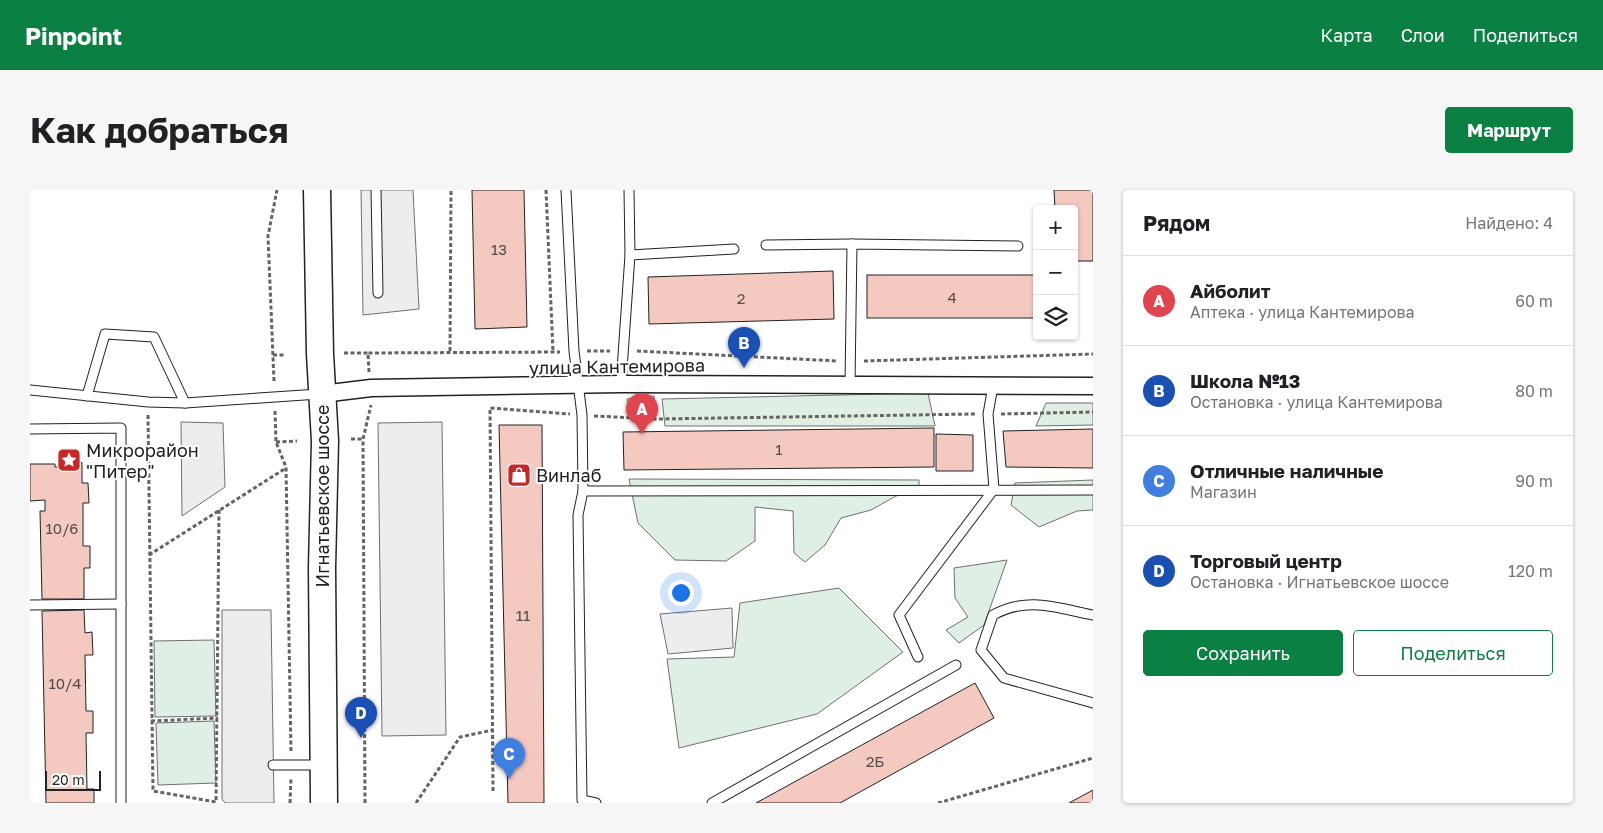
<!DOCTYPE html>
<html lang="ru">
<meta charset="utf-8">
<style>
:root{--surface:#fff;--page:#f6f6f6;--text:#202124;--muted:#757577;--line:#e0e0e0;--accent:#0b8043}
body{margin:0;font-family:"Golos Text",sans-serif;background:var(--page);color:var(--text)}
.controls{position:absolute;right:15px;top:15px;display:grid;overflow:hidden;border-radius:5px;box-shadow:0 1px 4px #0004}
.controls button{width:45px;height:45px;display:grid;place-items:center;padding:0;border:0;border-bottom:1px solid var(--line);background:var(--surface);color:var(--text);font:25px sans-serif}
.scale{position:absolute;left:15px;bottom:12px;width:56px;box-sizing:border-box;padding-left:5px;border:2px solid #222;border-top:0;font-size:14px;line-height:18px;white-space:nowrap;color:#222;-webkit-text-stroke:4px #fff;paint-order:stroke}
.you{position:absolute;left:650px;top:402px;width:18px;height:18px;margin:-12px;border:4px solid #fff;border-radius:50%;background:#1a73e8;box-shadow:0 0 0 8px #1a73e833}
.badge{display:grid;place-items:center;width:32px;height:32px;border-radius:50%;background:var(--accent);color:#fff;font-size:16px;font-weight:700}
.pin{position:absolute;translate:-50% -41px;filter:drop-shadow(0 1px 2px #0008)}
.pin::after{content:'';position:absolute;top:26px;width:18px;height:15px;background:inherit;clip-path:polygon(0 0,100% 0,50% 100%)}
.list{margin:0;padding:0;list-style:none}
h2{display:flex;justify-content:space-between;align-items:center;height:65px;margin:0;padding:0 20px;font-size:21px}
h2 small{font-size:16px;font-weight:400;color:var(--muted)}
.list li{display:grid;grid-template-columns:32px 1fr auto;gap:15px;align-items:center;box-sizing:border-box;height:90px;padding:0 20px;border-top:1px solid var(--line)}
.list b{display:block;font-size:19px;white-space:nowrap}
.list p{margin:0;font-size:16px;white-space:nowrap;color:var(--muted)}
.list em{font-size:16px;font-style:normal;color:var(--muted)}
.actions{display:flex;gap:10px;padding:15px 20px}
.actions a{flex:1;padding:11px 0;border:1px solid var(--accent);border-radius:5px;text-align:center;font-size:18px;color:var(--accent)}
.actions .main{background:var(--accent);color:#fff}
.icon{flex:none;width:28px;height:28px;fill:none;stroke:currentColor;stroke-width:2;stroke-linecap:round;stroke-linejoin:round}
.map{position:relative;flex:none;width:1063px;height:613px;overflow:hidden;border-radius:5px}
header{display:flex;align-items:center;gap:30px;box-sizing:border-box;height:70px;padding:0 25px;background:var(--accent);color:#fff}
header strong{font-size:24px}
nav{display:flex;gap:28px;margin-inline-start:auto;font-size:18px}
.intro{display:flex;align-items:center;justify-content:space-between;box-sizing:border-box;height:120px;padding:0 30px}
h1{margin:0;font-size:35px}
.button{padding:12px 22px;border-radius:5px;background:var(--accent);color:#fff;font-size:18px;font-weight:700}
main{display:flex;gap:30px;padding:0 30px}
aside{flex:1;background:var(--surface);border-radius:5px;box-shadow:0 1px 4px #0004}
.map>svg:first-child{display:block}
.green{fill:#e0efe3;stroke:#6f6f6f}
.parking{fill:#ededed;stroke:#6f6f6f}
.building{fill:#f3c9c0;stroke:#222}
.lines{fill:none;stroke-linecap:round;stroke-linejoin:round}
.service-casing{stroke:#222;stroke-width:11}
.minor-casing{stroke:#222;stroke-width:19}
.primary-casing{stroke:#222;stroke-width:29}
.path{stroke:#646464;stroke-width:3;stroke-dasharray:4 2.5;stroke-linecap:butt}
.service{stroke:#fff;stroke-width:9}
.minor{stroke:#fff;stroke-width:16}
.primary{stroke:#fff;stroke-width:26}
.labels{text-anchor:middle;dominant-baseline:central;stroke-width:4;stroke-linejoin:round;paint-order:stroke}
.number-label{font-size:15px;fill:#564c4a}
.street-label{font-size:18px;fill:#222;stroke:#fff}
.poi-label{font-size:18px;fill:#222;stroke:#fff;text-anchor:start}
</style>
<header>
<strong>Pinpoint</strong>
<nav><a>Карта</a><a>Слои</a><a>Поделиться</a></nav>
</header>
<div class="intro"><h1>Как добраться</h1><a class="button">Маршрут</a></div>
<main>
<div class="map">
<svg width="1063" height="613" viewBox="0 0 1063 613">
<rect width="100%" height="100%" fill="#fff"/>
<g class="green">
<path d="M 898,203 L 905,236 L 635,236 L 632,209 Z"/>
<path d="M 1016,213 L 1063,213 L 1063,235 L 1006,236 Z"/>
<path d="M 599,289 L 889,290 L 889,301 L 866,306 L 841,320 L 811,328 L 795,355 L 775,372 L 764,363 L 763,321 L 725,317 L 725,351 L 696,371 L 645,370 L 608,333 Z"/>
<path d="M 1063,290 L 1063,320 L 1047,321 L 1009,337 L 981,315 L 985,293 Z"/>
<path d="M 977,370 L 954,435 L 929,453 L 916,440 L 938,427 L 925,408 L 924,378 Z"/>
<path d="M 809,398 L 873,462 L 787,524 L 649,558 L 637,469 L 704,467 L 710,413 Z"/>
<path d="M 184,450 L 186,526 L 125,527 L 124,451 Z"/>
<path d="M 184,531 L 186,593 L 128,595 L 126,533 Z"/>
</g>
<g class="parking">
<path d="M 331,0 L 383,0 L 389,119 L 333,125 Z"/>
<path d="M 624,206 L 626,224 L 599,227 L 597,209 Z"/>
<path d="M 151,232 L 193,233 L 195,297 L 152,326 Z"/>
<path d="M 412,232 L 416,545 L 352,546 L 348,233 Z"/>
<path d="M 702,418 L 703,458 L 638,464 L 630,424 Z"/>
<path d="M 192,420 L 241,420 L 244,613 L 195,613 L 192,609 Z"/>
</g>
<g class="building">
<path d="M 442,0 L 494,0 L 497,137 L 445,139 Z"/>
<path d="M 1024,0 L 1063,0 L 1063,71 L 1044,71 L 1044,19 L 1025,19 Z"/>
<path d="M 803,81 L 804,129 L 619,134 L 618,87 Z"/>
<rect x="837" y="85" width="170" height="43"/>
<path d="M 469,235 L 512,235 L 514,613 L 478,613 Z"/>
<path d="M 904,238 L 904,277 L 594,280 L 593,242 Z"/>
<path d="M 1063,239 L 1063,278 L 976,277 L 973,241 Z"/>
<path d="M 906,244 L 943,245 L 943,281 L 906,281 Z"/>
<path d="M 40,268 L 47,268 L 52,273 L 52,293 L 58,293 L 59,313 L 53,313 L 53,356 L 60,356 L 60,378 L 54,378 L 54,409 L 12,409 L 10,321 L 15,321 L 15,310 L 0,311 L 0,274 L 25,274 L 25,277 L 37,277 L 36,273 Z"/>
<path d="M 54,420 L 55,443 L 62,442 L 63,465 L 55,465 L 56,521 L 63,521 L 63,543 L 56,543 L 57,599 L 64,599 L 64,613 L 16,613 L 12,421 Z"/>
<path d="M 945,493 L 964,528 L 810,613 L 726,613 Z"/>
<path d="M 1063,600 L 1063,613 L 1039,613 Z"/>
</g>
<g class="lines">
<g class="service-casing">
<g id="service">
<path d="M 346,0 L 348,103"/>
<path d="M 536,0 L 544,161 L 552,225 L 553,301 L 1063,300"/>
<path d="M 736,55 L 822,54"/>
<path d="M 600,65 L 704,59"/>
<path d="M 591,194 L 600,65 L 599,0"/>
<path d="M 820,194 L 822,54 L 988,56"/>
<path d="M 0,200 L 118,212 L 155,213"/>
<path d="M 57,206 L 75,144 L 124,147 L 155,213 L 289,204"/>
<path d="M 0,239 L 91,238 L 91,613"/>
<path d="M 553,301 L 548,325 L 552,610 L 566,613"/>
<path d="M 0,415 L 91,414"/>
<path d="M 1063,425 C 1027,418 997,406 963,425 L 951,460 L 974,488 L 1063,513"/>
<path d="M 888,467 L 869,425 L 964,299 L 958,224 L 963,196"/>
<path d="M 243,575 L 291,575"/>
<path d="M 682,613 L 926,475"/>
</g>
</g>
<g class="minor-casing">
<path id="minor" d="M 292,204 L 341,198 L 591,194 L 1063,196"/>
</g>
<g class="primary-casing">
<path id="primary" d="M 287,0 L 290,164 L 295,251 L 292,378 L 294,613"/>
</g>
<g class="path">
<path d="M 516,0 L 523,162"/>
<path d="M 420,161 L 421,0"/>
<path d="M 557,161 L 580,161"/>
<path d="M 607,161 L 808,171"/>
<path d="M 314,163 L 338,163"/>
<path d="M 243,165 L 256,165"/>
<path d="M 834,171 L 1063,164"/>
<path d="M 339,182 L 338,163 L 530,162"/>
<path d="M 244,191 L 238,46 L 247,0"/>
<path d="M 245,221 L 246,252 L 256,277 L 261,561"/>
<path d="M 971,224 L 1063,222"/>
<path d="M 118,225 L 123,601 L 186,612 L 189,320"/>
<path d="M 564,226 L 629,229 L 945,224"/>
<path d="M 321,249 L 333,249"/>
<path d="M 246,252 L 267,251"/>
<path d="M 119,365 L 256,278"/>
<path d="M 121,531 L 188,528"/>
<path d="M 463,601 L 460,218 L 540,224"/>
<path d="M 260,613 L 261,588"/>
<path d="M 335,613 L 333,249 L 341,215"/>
<path d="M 386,613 L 430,547 L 463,540"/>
<path d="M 908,613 L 1063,568"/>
</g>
<use href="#service" class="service"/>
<use href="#minor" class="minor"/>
<use href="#primary" class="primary"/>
</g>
<defs>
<g id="sight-square" transform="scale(1.25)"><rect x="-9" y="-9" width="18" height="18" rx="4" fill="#c62828" stroke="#fff"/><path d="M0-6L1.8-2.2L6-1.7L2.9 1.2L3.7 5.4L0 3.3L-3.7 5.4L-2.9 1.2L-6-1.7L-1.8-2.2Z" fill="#fff"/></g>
<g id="shop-square" transform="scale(1.25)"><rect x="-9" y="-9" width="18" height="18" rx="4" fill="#c62828" stroke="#fff"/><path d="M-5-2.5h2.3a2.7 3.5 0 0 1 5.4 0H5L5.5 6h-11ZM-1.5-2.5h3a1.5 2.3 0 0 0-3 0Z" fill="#fff"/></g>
</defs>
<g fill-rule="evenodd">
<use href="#sight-square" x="39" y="270"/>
<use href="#shop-square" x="489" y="285"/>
</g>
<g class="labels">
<g class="number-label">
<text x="469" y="59">13</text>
<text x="922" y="107">4</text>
<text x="711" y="108">2</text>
<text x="749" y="259">1</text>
<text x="32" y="338">10/6</text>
<text x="493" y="425">11</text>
<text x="35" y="493">10/4</text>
<text x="845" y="571">2Б</text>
</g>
<g class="street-label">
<text transform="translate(587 176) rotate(-1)">улица Кантемирова</text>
<text transform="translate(292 306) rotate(-90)">Игнатьевское шоссе</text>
</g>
<g class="poi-label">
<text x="56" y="260">Микрорайон<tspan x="56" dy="21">"Питер"</tspan></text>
<text x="506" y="285">Винлаб</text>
</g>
</g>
</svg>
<div class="controls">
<button>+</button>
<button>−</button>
<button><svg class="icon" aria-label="layers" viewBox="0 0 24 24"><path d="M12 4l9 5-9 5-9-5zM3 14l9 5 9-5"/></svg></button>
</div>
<div class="scale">20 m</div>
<div class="you"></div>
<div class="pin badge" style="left:612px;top:244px;background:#e0444e">A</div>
<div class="pin badge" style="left:714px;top:178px;background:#1a4fb4">B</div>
<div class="pin badge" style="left:479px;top:589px;background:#3f7fe0">C</div>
<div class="pin badge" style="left:331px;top:548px;background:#1a4fb4">D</div>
</div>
<aside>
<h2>Рядом<small>Найдено: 4</small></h2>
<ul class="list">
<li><span class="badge" style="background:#e0444e">A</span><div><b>Айболит</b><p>Аптека · улица Кантемирова</p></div><em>60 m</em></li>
<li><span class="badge" style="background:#1a4fb4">B</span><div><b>Школа №13</b><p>Остановка · улица Кантемирова</p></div><em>80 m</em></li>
<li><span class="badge" style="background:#3f7fe0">C</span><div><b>Отличные наличные</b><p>Магазин</p></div><em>90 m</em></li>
<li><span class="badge" style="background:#1a4fb4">D</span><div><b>Торговый центр</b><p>Остановка · Игнатьевское шоссе</p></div><em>120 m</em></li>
</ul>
<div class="actions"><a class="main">Сохранить</a><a>Поделиться</a></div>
</aside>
</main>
